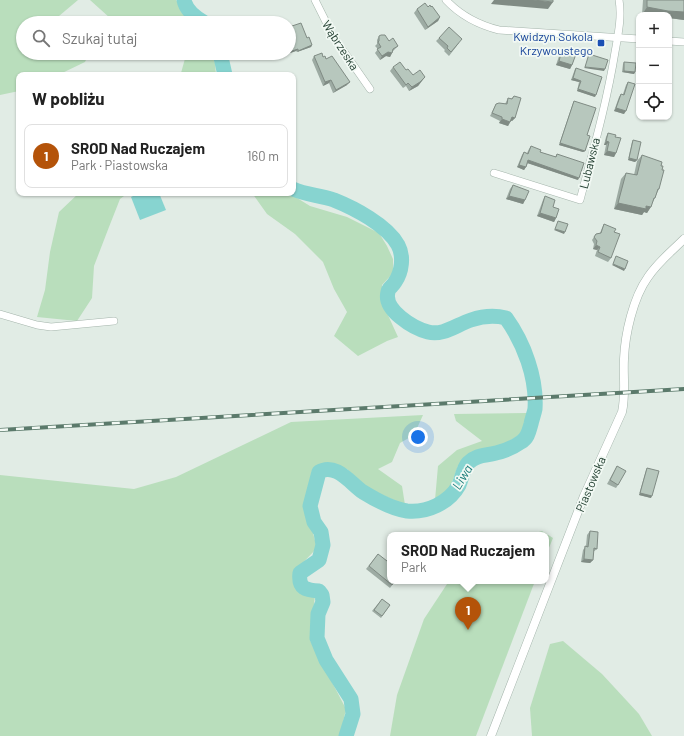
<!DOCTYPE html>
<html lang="pl">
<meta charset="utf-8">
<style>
:root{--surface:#fff;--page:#f2f2f2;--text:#222;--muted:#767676;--line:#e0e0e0;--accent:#b45309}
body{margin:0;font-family:Barlow,sans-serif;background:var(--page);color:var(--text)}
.controls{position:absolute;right:12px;top:12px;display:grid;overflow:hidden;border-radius:8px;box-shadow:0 1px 3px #0004}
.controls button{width:36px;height:36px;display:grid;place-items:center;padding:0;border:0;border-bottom:1px solid var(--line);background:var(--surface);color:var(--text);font:20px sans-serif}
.you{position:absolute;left:418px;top:437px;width:14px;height:14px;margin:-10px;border:3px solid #fff;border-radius:50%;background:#1a73e8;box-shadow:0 0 0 6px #1a73e833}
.badge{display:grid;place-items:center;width:26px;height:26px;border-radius:50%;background:var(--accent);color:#fff;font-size:13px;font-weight:700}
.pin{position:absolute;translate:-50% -33px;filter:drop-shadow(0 1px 2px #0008)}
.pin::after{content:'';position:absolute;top:21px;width:14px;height:12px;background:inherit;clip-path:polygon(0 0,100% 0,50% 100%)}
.popup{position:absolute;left:387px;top:532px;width:162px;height:52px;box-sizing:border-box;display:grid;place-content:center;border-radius:8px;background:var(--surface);filter:drop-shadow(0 1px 3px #0005);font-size:13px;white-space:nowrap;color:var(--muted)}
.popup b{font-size:15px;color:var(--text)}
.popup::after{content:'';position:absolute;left:50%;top:100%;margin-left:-8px;border:8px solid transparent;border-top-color:var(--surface)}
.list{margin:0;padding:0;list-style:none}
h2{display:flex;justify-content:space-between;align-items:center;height:52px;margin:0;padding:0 16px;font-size:17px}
h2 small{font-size:13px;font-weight:400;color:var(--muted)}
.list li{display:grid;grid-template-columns:26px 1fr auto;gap:12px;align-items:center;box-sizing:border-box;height:64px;margin:0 8px 8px;padding:0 8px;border:1px solid var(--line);border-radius:8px}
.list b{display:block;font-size:15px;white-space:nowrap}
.list p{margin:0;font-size:13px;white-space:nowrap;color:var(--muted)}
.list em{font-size:13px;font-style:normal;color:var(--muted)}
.icon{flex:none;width:22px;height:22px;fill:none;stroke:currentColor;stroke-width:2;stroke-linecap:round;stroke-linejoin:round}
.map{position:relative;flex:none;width:684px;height:736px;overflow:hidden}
.search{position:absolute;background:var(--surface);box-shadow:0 1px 3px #0004;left:16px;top:16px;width:280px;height:44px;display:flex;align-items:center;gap:10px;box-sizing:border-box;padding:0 14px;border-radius:22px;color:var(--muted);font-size:15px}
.panel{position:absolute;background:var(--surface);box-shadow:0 1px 3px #0004;left:16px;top:72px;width:280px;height:124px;border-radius:8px}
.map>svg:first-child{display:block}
.green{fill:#b9debc}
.water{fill:#87d4d0}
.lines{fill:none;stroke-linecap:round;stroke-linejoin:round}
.river{stroke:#87d4d0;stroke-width:15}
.minor-casing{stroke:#a4b4ab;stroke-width:8}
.tertiary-casing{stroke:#a4b4ab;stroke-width:9}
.minor{stroke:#fff;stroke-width:7}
.tertiary{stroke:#fff;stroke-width:8}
.rail-casing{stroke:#5b7a6b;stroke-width:4}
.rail{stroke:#f2f9f4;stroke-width:2.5;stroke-dasharray:8;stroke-linecap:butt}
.wall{fill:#9daba3}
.shaded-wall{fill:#808b84}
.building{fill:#b7c7bd;stroke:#808b84}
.transit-dot{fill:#1a4fb4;stroke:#f2f9f4;stroke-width:1.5}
.labels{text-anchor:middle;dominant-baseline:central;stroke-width:3.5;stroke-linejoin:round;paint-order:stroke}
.transit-label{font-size:12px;fill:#164399;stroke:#f2f9f4;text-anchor:end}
.street-label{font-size:12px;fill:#213e30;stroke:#f2f9f4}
.water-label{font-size:13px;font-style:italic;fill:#197c79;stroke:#f2f9f4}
</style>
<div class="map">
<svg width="684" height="736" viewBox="0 0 684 736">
<rect width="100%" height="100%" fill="#e1ece5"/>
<g class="green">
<path d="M 0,0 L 78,0 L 59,16 L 63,23 L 23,23 L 23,53 L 89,53 L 85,62 L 58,75 L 19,75 L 19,91 L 0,95 Z"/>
<path d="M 90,0 L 176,0 L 190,23 L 112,23 L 110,18 Z"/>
<path d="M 185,53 L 211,53 L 215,63 L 216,75 L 177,75 L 181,73 L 186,55 Z"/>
<path d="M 79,193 L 128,193 L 120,199 L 109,227 L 94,266 L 92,298 L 77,321 L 37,317 L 45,290 L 50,252 L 59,212 Z"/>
<path d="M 252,193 L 289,193 L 310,206 L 347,217 L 379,233 L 387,246 L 393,259 L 393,273 L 382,285 L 382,302 L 398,337 L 387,341 L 358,356 L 334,336 L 347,312 L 334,289 L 323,262 L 295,234 L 267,214 Z"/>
<path d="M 527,413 L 522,433 L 497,449 L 476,452 L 458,466 L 449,490 L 435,500 L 438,466 L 457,450 L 482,441 L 456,421 L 454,414 Z"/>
<path d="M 423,415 L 414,435 L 400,443 L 392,462 L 378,469 L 402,486 L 405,505 L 369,489 L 347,469 L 322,465 L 312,471 L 306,507 L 317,548 L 294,572 L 298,592 L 315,595 L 310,640 L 346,709 L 340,736 L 0,736 L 0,475 L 134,489 L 176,477 L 291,422 Z"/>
<path d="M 542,531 L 553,538 L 546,555 L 546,535 L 529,535 Z"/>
<path d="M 449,581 L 535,581 L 476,736 L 390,736 L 397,695 L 424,619 Z"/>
<path d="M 563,641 L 602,674 L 639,714 L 652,736 L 532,736 L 530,708 L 550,644 Z"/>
</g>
<path class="water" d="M 139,193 L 159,193 L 166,210 L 140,220 L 131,197 Z"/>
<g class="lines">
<g class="river">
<path d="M 184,0 C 186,11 196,18 205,23"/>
<path d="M 220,53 L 225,75"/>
<path d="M 293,189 C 306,195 320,195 334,200 C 354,208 387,225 398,245 C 404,256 402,272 395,282 C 393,286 388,288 388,292 C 383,310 413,328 428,332 C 443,336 456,325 471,320 C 483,316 494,315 506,318 C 524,343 537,378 535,409 C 534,414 532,419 531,424 C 529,431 528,438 521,442 C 514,447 505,451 496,453 C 485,456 478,454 468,463 C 463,469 462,478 459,485 C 449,503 427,513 407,511 C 392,509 376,500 363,492 C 351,484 336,462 319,472 L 310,506 L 314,522 L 321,532 L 323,545 L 319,560 L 300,573 C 298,589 306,590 319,591 L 322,595 L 323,602 L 318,614 L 317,638 L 326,660 L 351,699 L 353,714 L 346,736"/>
</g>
<g class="minor-casing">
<g id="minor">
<path d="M 315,0 L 333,36 L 370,89"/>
<path d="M 446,0 C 461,16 479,25 499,30 L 639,39"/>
<path d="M 669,41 L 684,42"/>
<path d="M 494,173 L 580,200 C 593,151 607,102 615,52 C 618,35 622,17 619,0"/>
<path d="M 0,314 L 37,325 L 51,327 L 114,321"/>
</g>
</g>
<g class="tertiary-casing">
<path id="tertiary" d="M 491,736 L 584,496 L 622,412 C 626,394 623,377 624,359 C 625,334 633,298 648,277 C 658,262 672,251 684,239"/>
</g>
<use href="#minor" class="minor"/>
<use href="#tertiary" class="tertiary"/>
<g class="rail-casing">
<path id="rail" d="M 0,430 L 684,389"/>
</g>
<use href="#rail" class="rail"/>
</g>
<g class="wall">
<path d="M 643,0 L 684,0 L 684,20 L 669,18 L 642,15 Z"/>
<path d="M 428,7 L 440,17 L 438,21 L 425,30 L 414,13 L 417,9 Z"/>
<path d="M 289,27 L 307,38 L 312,45 L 311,47 L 297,52 L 296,51 L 287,54 L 287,53 L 289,53 L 291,37 L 289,33 Z"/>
<path d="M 379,36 L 389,41 L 398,46 L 393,51 L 390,57 L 386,56 L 380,60 L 375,53 L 378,49 L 375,46 L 377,44 L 377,40 Z"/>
<path d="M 439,38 L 459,43 L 449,56 L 444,51 L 445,50 L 436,41 Z"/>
<path d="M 562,50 L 572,65 L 570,69 L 556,65 L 560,53 Z"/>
<path d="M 639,53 L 639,70 L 636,70 Z"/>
<path d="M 314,56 L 323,57 L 326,59 L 347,85 L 333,93 L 329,83 L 323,86 L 312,60 Z"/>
<path d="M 624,62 L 635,72 L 634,74 L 622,72 L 623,64 Z"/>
<path d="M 393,67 L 406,70 L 413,75 L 425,77 L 418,86 L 409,91 L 406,86 L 403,88 L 390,71 Z"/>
<path d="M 576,68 L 595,97 L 577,91 L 579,82 L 571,80 L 575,69 Z"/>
<path d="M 628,82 L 624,114 L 614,111 L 619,97 L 621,94 L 623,94 L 626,85 Z"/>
<path d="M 514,96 L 515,118 L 512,121 L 511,121 L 508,126 L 499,123 L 500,121 L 490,116 L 496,104 L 505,104 L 508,98 L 511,99 Z"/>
<path d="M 574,101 L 587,135 L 585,151 L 583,152 L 559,145 L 573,103 Z"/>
<path d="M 608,133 L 615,137 L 616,153 L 614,157 L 604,155 L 606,145 L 604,145 L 606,137 Z"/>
<path d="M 633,140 L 637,160 L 635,162 L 628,160 L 632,142 Z"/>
<path d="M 531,146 L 540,152 L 555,157 L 557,154 L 578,180 L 528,163 L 524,170 L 517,167 L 522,155 L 524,152 L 527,153 L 529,149 Z"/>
<path d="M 642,155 L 661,166 L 659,189 L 657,193 L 655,198 L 647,213 L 644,212 L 642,215 L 614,209 L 621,179 L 626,173 L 634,175 L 637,161 Z"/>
<path d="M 513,185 L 525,200 L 523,204 L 506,199 L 510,189 Z"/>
<path d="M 545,196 L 553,207 L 556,218 L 554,222 L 537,216 L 543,200 Z"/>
<path d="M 604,224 L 614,232 L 611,258 L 608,262 L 595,256 L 597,250 L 593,249 L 594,244 L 592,240 L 596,234 L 600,233 L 602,228 Z"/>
<path d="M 617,466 L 618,485 L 616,488 L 607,484 Z"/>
<path d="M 647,468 L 651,498 L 639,495 L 646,470 Z"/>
<path d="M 590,531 L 597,549 L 593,552 L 593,560 L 590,563 L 581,562 L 583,550 L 586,546 L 587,535 Z"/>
<path d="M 378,554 L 395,581 L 390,588 L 366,569 Z"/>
<path d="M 382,599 L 390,605 L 381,618 L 372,611 Z"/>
</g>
<g class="shaded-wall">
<path d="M 494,0 L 533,0 L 553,2 L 548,9 L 491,4 Z"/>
<path d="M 647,7 L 684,12 L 684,20 L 669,18 L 669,15 L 642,15 Z"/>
<path d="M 440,17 L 438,21 L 425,30 L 428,27 Z"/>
<path d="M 312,45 L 311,47 L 297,52 L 298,51 Z"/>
<path d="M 298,49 L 296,51 L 287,54 L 289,52 Z"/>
<path d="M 388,52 L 392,53 L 390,57 L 386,56 L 380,60 L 382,56 Z"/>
<path d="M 559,61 L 572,65 L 570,69 L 556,65 Z"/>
<path d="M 585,67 L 605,69 L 604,71 L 584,68 Z"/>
<path d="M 639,67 L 639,70 L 636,70 Z"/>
<path d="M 624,71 L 635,72 L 634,74 L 622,72 Z"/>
<path d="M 425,77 L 418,86 L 409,91 L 412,87 Z"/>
<path d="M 573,78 L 581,81 L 579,82 L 571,80 Z"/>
<path d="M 331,80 L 329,83 L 323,86 L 325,82 Z"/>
<path d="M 350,82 L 347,85 L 333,93 L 336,90 Z"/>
<path d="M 578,89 L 596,95 L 595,97 L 577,91 Z"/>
<path d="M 616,108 L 626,111 L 624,114 L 614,111 Z"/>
<path d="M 512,117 L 515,118 L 512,121 L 510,120 Z"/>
<path d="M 502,119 L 510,122 L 508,126 L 499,123 Z"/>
<path d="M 606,141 L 609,142 L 606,145 L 604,145 Z"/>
<path d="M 560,143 L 585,151 L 583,152 L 559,145 Z"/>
<path d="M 607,151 L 616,153 L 614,157 L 604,155 Z"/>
<path d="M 629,158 L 637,160 L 635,162 L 628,160 Z"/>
<path d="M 528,160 L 579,178 L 578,180 L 527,163 Z"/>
<path d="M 519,165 L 526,167 L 524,170 L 517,167 Z"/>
<path d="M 509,196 L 525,200 L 523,204 L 506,199 Z"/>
<path d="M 618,203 L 646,206 L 651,207 L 647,213 L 644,212 L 642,215 L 614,209 Z"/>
<path d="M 540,213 L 556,218 L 554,222 L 537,216 Z"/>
<path d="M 555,229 L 565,232 L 564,234 L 554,230 Z"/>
<path d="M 596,245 L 600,247 L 597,250 L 593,249 Z"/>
<path d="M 613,264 L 625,269 L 624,271 L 612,265 Z"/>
<path d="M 640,493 L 652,496 L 651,498 L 639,495 Z"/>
<path d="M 584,559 L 593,560 L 590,563 L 581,562 Z"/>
</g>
<g class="building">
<path d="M 533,0 L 553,0 L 553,2 Z"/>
<path d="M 647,0 L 684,0 L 684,12 L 668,11 L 647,7 Z"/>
<path d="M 425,3 L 428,7 L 430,5 L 431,7 L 432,6 L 440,17 L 428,27 L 417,9 Z"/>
<path d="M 301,23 L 307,38 L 309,37 L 312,45 L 298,51 L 298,49 L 289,52 L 289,38 L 293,37 L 289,27 Z"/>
<path d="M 449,27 L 462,39 L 451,52 L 447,48 L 448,46 L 439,38 Z"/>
<path d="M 381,35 L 385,35 L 389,41 L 393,38 L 398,46 L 393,49 L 392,53 L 388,52 L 382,56 L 377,49 L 381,47 L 378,42 L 379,41 L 379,36 Z"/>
<path d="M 562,50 L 576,54 L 572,65 L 559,61 Z"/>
<path d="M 322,53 L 323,57 L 325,56 L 326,59 L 332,56 L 350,82 L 336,90 L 331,80 L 325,82 L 314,56 Z"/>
<path d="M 589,54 L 608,60 L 605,69 L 585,67 Z"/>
<path d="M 400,62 L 406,70 L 408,69 L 413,75 L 420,70 L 425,77 L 420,82 L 412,87 L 408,83 L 406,85 L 393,67 Z"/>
<path d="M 624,62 L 636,63 L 635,72 L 624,71 Z"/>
<path d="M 576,68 L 602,77 L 596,95 L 578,89 L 581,81 L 573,78 Z"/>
<path d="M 628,82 L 635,84 L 626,111 L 616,108 L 621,94 L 624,95 Z"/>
<path d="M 514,96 L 521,98 L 515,118 L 512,117 L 510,122 L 502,119 L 502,117 L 492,113 L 496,104 L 499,103 L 507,104 L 508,98 L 512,99 Z"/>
<path d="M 574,101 L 596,108 L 587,135 L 590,136 L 585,151 L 560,143 Z"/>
<path d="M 608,133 L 616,135 L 615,137 L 621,138 L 616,153 L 607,151 L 609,142 L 606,141 Z"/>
<path d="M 633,140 L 641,142 L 637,160 L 629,158 Z"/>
<path d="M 531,146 L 541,150 L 540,152 L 556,157 L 557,154 L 584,163 L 579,178 L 528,160 L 526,167 L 519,165 L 524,152 L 528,154 Z"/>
<path d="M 642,155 L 662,162 L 661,166 L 663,166 L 662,170 L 664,170 L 659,189 L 658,189 L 655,198 L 654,198 L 651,207 L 646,206 L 646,209 L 618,203 L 626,173 L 637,175 Z"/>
<path d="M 513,185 L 529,191 L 525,200 L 509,196 Z"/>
<path d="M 545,196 L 555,200 L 553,207 L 559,209 L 556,218 L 540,213 Z"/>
<path d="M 558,221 L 568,224 L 565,232 L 555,229 Z"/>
<path d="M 604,224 L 616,229 L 614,232 L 620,234 L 611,258 L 598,252 L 600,247 L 596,245 L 597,241 L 594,237 L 596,234 L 601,233 Z"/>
<path d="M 616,256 L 628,261 L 625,269 L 613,264 Z"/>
<path d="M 617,466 L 626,471 L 618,485 L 610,480 Z"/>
<path d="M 647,468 L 659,471 L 652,496 L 640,493 Z"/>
<path d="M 590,531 L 598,532 L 597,549 L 594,548 L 593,560 L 584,559 L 585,546 L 588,547 Z"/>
<path d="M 378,554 L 387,561 L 389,558 L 390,559 L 390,581 L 395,581 L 392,585 L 369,566 Z"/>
<path d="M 382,599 L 390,605 L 382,616 L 374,610 Z"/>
</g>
<rect class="transit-dot" x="597" y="39" width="8" height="8" rx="2"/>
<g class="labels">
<g class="transit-label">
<text x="593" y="36">Kwidzyn Sokola<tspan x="593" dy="14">Krzywoustego</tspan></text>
</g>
<g class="street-label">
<text transform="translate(341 45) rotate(57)">Wąbrzeska</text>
<text transform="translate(589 163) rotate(-76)">Lubawska</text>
<text transform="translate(590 484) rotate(-67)">Piastowska</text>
</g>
<g class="water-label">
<text transform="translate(462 477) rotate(-59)">Liwa</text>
</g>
</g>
</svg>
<div class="controls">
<button>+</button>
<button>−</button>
<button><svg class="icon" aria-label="locate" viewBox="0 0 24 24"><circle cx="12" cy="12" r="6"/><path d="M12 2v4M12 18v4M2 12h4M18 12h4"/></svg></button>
</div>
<div class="you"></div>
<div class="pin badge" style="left:468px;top:630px">1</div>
<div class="popup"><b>SROD Nad Ruczajem</b>Park</div>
<div class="search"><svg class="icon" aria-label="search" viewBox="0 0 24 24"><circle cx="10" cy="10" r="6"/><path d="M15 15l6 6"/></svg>Szukaj tutaj</div>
<section class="panel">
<h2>W pobliżu<small></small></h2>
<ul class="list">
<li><span class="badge">1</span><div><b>SROD Nad Ruczajem</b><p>Park · Piastowska</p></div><em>160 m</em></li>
</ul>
</section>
</div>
